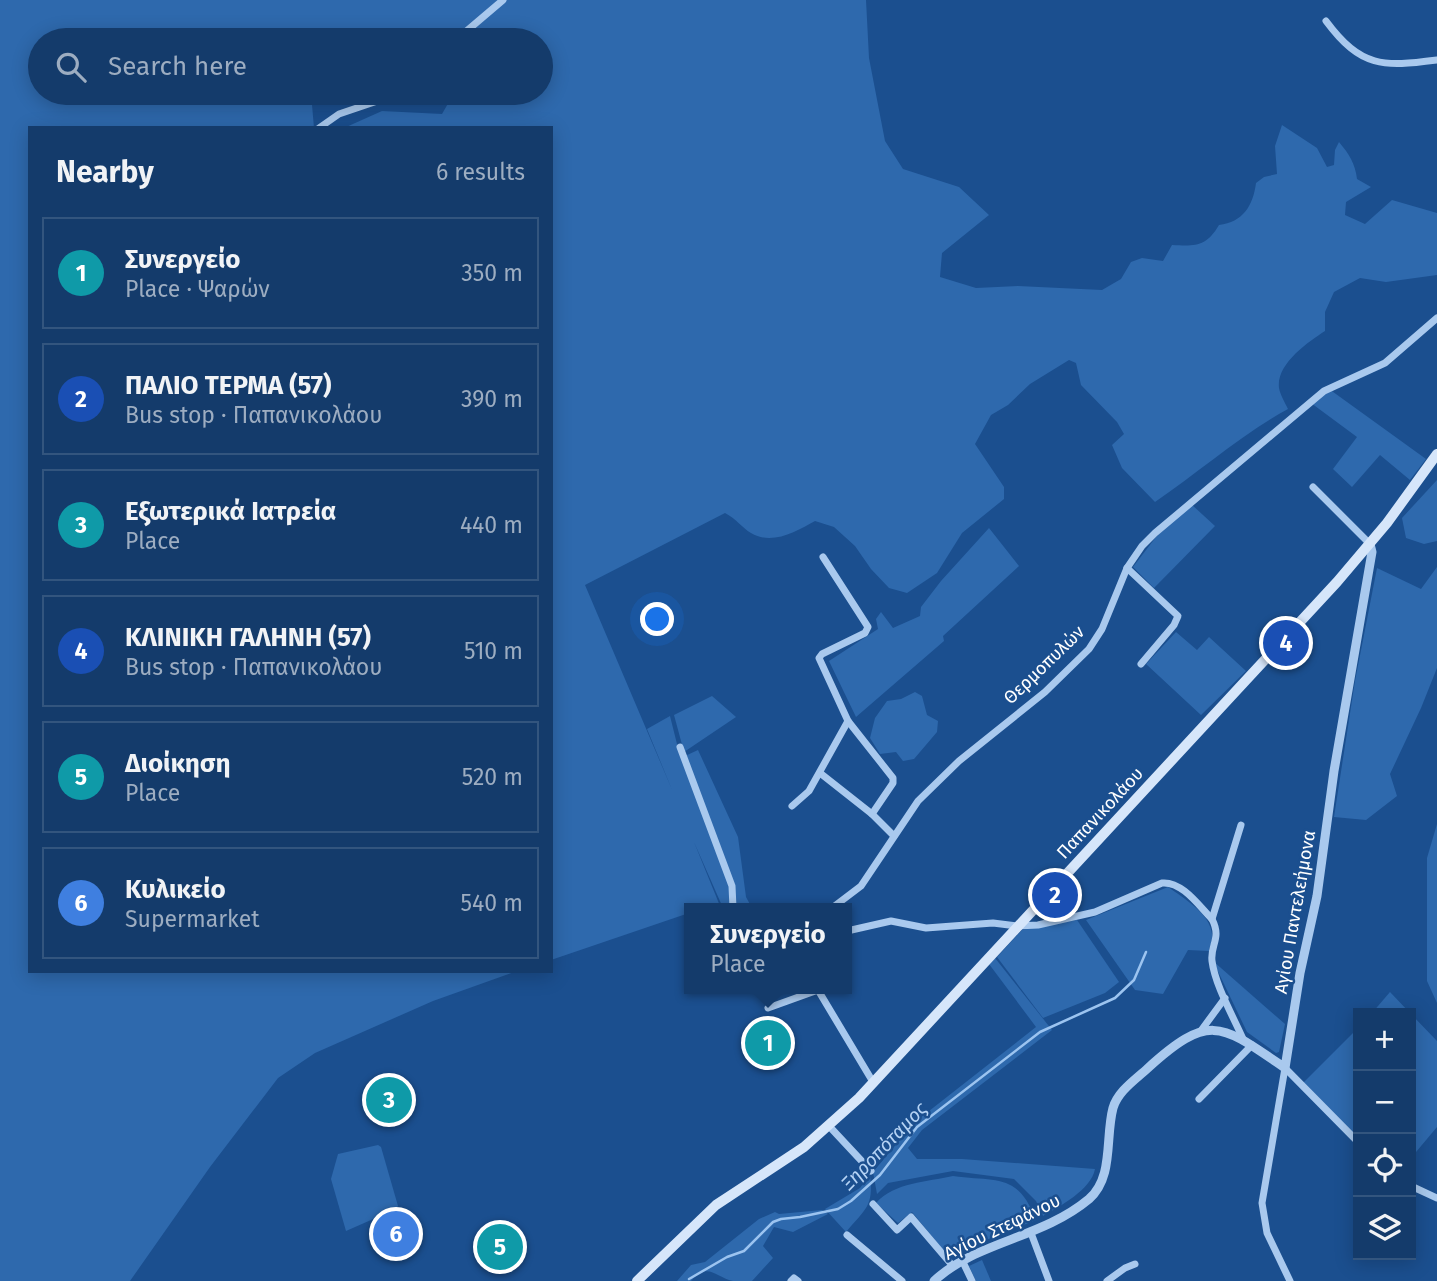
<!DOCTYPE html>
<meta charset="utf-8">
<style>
:root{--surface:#143b6b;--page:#214673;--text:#f1f3f6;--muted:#9dadc1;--line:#33557e;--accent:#ffd166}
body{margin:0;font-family:"Fira Sans",sans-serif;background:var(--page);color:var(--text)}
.controls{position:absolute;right:21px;bottom:21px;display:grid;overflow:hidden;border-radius:0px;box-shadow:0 4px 18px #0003}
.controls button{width:63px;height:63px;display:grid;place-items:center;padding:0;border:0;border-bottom:2px solid var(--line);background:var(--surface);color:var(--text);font:35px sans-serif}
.you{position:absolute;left:658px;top:620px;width:24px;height:24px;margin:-18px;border:5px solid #fff;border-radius:50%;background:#1a73e8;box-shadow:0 0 0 10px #1a73e833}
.badge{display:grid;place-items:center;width:46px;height:46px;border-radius:50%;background:var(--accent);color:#fff;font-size:23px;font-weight:700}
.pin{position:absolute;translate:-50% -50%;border:4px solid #fff;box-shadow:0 2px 7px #0006}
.popup{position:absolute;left:684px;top:903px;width:168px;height:91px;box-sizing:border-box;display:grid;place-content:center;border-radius:0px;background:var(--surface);filter:drop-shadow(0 2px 5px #0005);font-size:23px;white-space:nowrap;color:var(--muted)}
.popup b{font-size:26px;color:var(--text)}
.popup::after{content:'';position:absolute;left:50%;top:100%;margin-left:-14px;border:14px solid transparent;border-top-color:var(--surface)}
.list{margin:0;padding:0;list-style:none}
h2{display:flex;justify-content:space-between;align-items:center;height:91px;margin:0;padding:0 28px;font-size:30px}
h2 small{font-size:23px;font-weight:400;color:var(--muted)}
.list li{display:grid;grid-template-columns:46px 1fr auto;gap:21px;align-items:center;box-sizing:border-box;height:112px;margin:0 14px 14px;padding:0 14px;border:2px solid var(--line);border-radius:0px}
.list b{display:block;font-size:26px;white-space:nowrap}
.list p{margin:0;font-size:23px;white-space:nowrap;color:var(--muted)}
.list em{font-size:23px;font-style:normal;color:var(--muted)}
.icon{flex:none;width:38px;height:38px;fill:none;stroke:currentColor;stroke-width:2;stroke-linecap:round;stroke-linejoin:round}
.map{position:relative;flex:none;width:1437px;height:1281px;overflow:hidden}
.search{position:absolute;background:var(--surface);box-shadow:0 4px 18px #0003;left:28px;top:28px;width:525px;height:77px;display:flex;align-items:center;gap:18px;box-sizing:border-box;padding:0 24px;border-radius:38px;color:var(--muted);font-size:26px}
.panel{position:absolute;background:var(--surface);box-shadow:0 4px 18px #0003;left:28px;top:126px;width:525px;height:847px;border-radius:0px}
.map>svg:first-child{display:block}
.green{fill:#2e69ad}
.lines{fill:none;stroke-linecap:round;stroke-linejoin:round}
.stream{stroke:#9cc4f0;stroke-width:2.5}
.minor{stroke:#a9c9ee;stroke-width:7}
.tertiary{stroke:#a9c9ee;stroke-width:9}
.secondary{stroke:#d6e6fa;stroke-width:10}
.labels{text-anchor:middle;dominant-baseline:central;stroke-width:5;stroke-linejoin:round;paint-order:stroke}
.street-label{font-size:18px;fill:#fff;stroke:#1b4f8f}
.water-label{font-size:19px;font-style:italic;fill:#b5d3f5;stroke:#1b4f8f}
</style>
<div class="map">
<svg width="1437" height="1281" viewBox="0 0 1437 1281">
<rect width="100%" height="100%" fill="#1b4f8f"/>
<g class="green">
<path d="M 0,0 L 866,0 L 869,58 L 885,141 L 903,169 L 959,187 L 989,215 L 942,253 L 940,277 L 976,288 L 1018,286 L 1102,290 L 1121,279 L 1131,262 L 1142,258 L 1163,261 L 1172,245 C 1196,246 1206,247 1219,225 C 1243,222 1253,206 1256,183 L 1264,177 L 1277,174 L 1275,146 L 1282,125 L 1317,148 L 1327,167 L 1334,165 L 1335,150 L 1339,142 C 1349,154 1355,163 1357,179 L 1371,187 L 1346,202 L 1345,215 L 1365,224 L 1392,200 L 1437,213 L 1437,275 L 1386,282 L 1360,278 L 1334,292 L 1325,312 L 1325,331 C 1308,342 1276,364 1279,388 C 1280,394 1285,403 1288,409 C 1242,434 1199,472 1155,502 L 1122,468 L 1112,445 L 1124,434 L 1117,422 L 1081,385 L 1076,363 L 1069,360 L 1030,384 L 1008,405 L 991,415 L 975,444 L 1004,487 L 1004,499 L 962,533 L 937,573 L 907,593 L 889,588 L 871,569 L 855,546 L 834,527 L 815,521 C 797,531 772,546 751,533 C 742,528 737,519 725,513 L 585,585 L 673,792 L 647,729 L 670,716 L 679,752 L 730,886 L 730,908 L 723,908 L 694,842 L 720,906 L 689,908 L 689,913 L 551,960 L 551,128 L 344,128 L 382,111 L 442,114 L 454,93 L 541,93 L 541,40 L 428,40 L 392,28 L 383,40 L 307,40 L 262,30 L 258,40 L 40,40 L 40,93 L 311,93 L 314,128 L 30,128 L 30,971 L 517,971 L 433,1001 L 315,1053 L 278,1078 L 210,1167 L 130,1281 L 0,1281 Z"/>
<path d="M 1329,389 L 1426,459 L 1410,480 L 1380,455 L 1352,487 L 1333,469 L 1357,437 L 1311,403 Z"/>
<path d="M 1437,480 L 1437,541 L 1424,544 L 1406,538 L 1402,518 Z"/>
<path d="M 1191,504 L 1215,526 L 1154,588 L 1133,567 L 1156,537 Z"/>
<path d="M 989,528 L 1019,566 L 943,636 L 944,641 L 856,717 L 829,661 L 878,629 L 876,619 L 881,612 L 893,628 L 920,616 L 921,607 L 941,581 Z"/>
<path d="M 1437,567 L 1437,668 L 1421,708 L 1390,774 L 1397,796 L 1366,820 L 1334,817 L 1355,681 L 1377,568 L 1421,589 Z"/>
<path d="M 1176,632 L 1197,650 L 1209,637 L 1246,671 L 1201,715 L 1146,664 Z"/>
<path d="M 915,692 L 922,696 L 927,715 L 938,721 L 937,732 L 914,759 L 903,761 L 896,752 L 880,754 L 870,738 L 875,718 L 887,701 L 901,699 Z"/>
<path d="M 712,696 L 736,717 L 684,752 L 674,715 Z"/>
<path d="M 698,750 L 738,837 L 746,897 L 752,908 L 735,908 L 735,886 L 685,756 Z"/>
<path d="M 1437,824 L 1437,1003 L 1427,981 L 1427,858 Z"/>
<path d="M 1168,887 C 1183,898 1210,913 1212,934 C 1213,939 1210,946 1209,951 L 1188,950 L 1163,994 L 1135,990 L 1086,920 Z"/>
<path d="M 1077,920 L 1119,982 L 1105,993 L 1043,1018 L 997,957 L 1022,930 Z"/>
<path d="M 995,958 L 1052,1030 L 922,1130 L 908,1148 L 917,1159 L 962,1159 L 1095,1169 C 1091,1190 1060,1206 1043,1216 L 1036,1201 L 1014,1179 L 953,1171 L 888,1183 L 877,1194 L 873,1172 L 915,1122 L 1036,1027 L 989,964 Z"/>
<path d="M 1213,961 L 1285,1024 L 1279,1052 L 1276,1053 L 1247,1032 Z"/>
<path d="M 1390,992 L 1410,1013 L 1372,1013 Z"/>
<path d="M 1411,1014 L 1437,1041 L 1437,1127 L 1411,1158 Z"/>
<path d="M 1358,1028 L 1358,1138 L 1302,1084 Z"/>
<path d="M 378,1145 L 381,1147 L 398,1206 L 396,1209 L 346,1231 L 331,1179 L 338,1154 Z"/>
<path d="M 870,1175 C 874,1207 865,1209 846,1232 L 825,1209 L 860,1188 Z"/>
<path d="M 953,1176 C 998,1182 1018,1173 1036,1220 L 953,1253 L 949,1257 L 912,1212 L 898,1223 L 876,1203 C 895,1182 927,1182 953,1176 Z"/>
<path d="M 822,1210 L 828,1214 L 793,1232 L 774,1227 L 763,1246 L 773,1258 L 752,1281 C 746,1281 739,1281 733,1281 C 715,1277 708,1261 691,1281 L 677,1281 L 691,1265 L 705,1262 L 759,1219 L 775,1212 L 779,1214 Z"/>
<path d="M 982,1260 L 991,1281 L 976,1281 L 969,1266 Z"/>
</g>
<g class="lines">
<path class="stream" d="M 689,1279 L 727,1257 L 744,1251 L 773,1222 L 781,1219 L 800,1217 L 838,1209 L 851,1201 L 880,1175 L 917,1127 L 1040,1032 L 1115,998 L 1134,980 L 1146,952"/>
<g class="minor">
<path d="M 1326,21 C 1361,68 1383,67 1437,60"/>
<path d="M 456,40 L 503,0"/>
<path d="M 319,128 L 339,114 L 401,93"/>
<path d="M 1313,487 L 1370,544"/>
<path d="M 823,557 L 868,627 L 865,633 L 822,654 L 819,658 L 848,721 L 893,778 L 893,783 L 872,814"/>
<path d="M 1127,568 L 1178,616 L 1174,625 L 1141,664"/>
<path d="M 680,747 L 732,886 L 733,908"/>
<path d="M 820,773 L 872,814 L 894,836"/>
<path d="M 792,806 L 809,791 L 848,721"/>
<path d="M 832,908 L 861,886 L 918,801 L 959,761 L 1045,692 L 1089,649 L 1102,629 L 1127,568 L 1142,546 L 1155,533 L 1324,391 L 1385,363 L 1437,318"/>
<path d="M 1212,919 L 1241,825"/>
<path d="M 847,931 L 891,921 L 926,928 L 993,923 L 1017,926 L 1038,925 L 1095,912 L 1162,883 C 1182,881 1199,906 1212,919 C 1222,939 1210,944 1212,961 C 1215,985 1233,1016 1243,1039"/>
<path d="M 768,1008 L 818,990 L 873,1082"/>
<path d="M 1200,1032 L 1225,998"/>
<path d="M 1285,1068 L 1262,1203 L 1267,1233 L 1290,1281"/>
<path d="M 1285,1068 L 1358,1142"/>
<path d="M 1199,1099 L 1252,1045"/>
<path d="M 829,1126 L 871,1171"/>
<path d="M 1411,1186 L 1437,1198"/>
<path d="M 873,1204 L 897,1230 L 911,1217 L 952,1265"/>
<path d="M 1031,1233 L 1049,1281"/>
<path d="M 847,1235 L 902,1281"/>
<path d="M 962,1260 L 972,1281"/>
<path d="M 791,1281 L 794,1278 L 798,1281"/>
<path d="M 1107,1281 L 1125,1268 L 1135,1264"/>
</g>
<path class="tertiary" d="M 934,1281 C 977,1241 1041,1239 1089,1199 C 1114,1177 1105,1138 1113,1108 C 1118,1091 1135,1080 1148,1068 C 1210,1012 1221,1024 1285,1068 L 1300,973 L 1317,896 L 1334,771 L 1372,552 L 1370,544"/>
<path class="secondary" d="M 637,1281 L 716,1205 L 804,1147 L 859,1098 L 1337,582 L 1387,523 L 1437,454"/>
</g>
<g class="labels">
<g class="street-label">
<text transform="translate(1044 665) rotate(-44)">Θερμοπυλών</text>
<text transform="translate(1100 813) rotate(-47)">Παπανικολάου</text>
<text transform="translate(1295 912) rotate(-80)">Αγίου Παντελεήμονα</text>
<text transform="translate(1002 1227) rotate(-26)">Αγίου Στεφάνου</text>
</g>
<g class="water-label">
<text transform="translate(884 1146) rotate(-46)">Ξηροπόταμος</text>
</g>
</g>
</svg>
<div class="controls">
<button>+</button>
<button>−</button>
<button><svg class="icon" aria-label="locate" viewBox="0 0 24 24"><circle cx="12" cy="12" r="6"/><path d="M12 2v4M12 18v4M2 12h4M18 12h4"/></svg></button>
<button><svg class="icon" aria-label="layers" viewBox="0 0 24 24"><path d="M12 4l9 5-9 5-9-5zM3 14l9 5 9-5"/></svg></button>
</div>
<div class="you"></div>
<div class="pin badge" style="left:768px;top:1043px;background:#0f9aa8">1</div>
<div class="popup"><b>Συνεργείο</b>Place</div>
<div class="pin badge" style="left:1055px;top:895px;background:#1a4fb4">2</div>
<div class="pin badge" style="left:389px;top:1100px;background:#0f9aa8">3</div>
<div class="pin badge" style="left:1286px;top:643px;background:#1a4fb4">4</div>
<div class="pin badge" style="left:500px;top:1247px;background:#0f9aa8">5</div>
<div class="pin badge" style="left:396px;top:1234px;background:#3f7fe0">6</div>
<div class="search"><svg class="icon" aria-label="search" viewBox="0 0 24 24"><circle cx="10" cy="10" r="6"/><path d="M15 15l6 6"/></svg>Search here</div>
<section class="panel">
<h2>Nearby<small>6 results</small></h2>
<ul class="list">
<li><span class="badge" style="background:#0f9aa8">1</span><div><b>Συνεργείο</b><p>Place · Ψαρών</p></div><em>350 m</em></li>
<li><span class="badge" style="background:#1a4fb4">2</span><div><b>ΠΑΛΙΟ ΤΕΡΜΑ (57)</b><p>Bus stop · Παπανικολάου</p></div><em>390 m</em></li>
<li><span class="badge" style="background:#0f9aa8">3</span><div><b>Εξωτερικά Ιατρεία</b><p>Place</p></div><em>440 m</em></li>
<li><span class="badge" style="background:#1a4fb4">4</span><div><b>ΚΛΙΝΙΚΗ ΓΑΛΗΝΗ (57)</b><p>Bus stop · Παπανικολάου</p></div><em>510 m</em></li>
<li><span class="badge" style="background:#0f9aa8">5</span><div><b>Διοίκηση</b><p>Place</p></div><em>520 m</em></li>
<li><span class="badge" style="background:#3f7fe0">6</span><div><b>Κυλικείο</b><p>Supermarket</p></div><em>540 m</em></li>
</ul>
</section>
</div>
